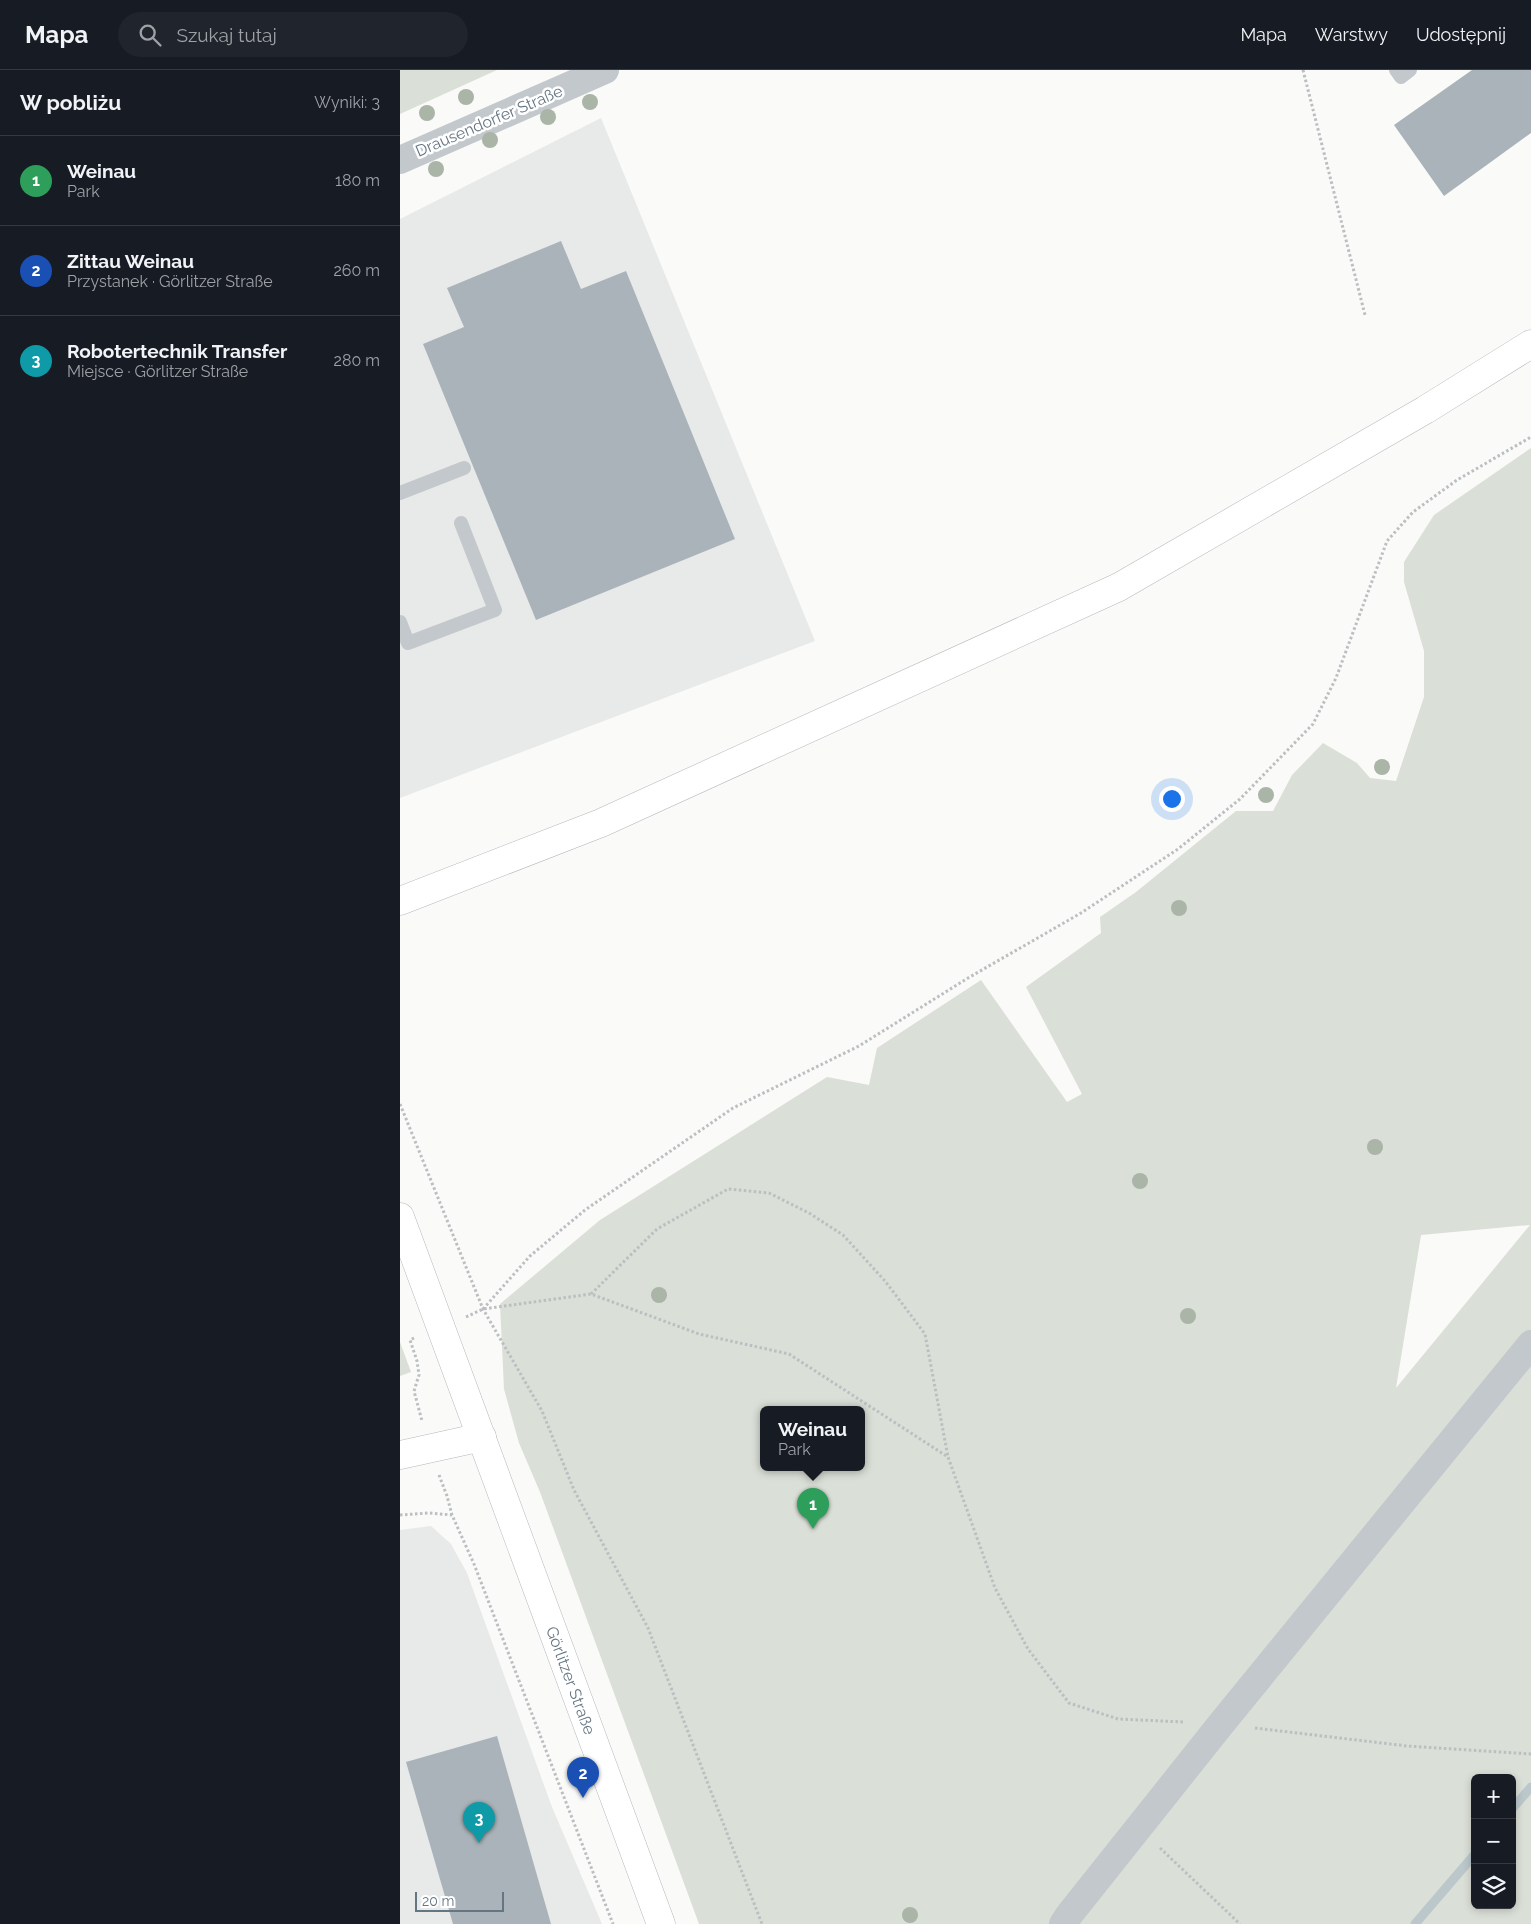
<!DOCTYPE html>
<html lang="pl">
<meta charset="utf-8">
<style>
:root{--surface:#171b24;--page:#20242c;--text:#f1f3f6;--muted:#9ea1a6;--line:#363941;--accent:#2563eb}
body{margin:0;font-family:Raleway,sans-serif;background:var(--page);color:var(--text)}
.controls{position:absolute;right:15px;bottom:15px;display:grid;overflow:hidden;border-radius:8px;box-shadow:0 2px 8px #0003}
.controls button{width:45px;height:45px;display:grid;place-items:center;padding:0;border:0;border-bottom:1px solid var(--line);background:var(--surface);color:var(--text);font:25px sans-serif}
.scale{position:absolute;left:15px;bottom:12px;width:89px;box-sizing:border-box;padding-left:5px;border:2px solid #657683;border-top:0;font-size:14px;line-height:18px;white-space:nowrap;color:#657683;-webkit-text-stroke:4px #fff;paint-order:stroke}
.you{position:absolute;left:771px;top:728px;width:18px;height:18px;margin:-12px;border:4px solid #fff;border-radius:50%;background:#1a73e8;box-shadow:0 0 0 8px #1a73e833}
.badge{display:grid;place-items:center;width:32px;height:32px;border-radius:50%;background:var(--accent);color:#fff;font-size:16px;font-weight:700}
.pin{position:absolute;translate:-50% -41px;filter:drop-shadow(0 1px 2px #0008)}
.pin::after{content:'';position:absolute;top:26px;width:18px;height:15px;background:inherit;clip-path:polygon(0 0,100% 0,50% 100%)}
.popup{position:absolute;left:360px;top:1336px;width:105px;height:65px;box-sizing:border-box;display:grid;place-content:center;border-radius:8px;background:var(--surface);filter:drop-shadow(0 1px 4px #0005);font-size:16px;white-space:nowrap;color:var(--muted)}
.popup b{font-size:19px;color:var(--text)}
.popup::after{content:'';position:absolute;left:50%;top:100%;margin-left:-10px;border:10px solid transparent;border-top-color:var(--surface)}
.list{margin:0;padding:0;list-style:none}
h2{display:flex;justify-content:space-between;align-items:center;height:65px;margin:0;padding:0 20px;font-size:21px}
h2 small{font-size:16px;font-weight:400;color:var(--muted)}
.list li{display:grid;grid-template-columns:32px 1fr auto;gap:15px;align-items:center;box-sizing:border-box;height:90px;padding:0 20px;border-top:1px solid var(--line)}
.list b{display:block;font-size:19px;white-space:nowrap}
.list p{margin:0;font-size:16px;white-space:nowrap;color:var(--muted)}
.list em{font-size:16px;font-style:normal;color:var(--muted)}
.icon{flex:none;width:28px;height:28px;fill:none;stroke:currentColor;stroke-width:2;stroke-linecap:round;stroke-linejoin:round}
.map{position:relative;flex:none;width:1131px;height:1854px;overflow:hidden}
header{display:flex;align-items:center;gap:30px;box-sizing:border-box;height:70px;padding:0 25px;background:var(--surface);border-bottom:1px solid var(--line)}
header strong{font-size:24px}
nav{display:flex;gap:28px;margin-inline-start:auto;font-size:18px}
.search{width:350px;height:45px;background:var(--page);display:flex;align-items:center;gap:12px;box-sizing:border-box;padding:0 18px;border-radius:28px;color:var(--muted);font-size:19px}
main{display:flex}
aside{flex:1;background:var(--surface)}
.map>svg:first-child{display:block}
.built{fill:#e8e9e9}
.green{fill:#dadfd7;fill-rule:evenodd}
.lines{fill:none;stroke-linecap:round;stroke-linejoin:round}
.stream{stroke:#bbc7cb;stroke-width:9}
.building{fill:#aab3b9}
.primary-casing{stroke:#b5babe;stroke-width:29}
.highway-casing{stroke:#b4b9bd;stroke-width:29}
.path{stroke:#bbbfc2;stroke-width:3;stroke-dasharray:2.5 2.5;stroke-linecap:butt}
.lane{stroke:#c3c8cc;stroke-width:14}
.street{stroke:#c3c8cc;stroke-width:28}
.primary{stroke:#fff;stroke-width:28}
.highway{stroke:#fff;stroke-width:28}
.tree{fill:#aab4a7}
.labels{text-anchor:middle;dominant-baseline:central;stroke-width:5;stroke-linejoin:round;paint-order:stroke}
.street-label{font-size:16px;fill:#657683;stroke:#fff}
</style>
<header>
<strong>Mapa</strong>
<div class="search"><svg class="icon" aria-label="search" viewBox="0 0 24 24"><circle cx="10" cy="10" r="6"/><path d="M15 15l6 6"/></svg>Szukaj tutaj</div>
<nav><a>Mapa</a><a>Warstwy</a><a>Udostępnij</a></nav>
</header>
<main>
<aside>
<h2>W pobliżu<small>Wyniki: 3</small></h2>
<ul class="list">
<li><span class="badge" style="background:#2e9e5b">1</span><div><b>Weinau</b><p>Park</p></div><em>180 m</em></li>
<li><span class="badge" style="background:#1a4fb4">2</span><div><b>Zittau Weinau</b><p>Przystanek · Görlitzer Straße</p></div><em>260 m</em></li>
<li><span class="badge" style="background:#0f9aa8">3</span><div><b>Robotertechnik Transfer</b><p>Miejsce · Görlitzer Straße</p></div><em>280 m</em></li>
</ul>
</aside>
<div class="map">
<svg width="1131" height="1854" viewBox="0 0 1131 1854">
<rect width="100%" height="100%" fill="#fafaf8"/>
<g class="built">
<path d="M 201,48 L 415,571 L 0,728 L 0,149 Z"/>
<path d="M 31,1456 L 51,1474 L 67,1503 L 152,1737 L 202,1854 L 0,1854 L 0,1460 Z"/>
</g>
<g class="green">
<path d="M 0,0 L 97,0 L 0,44 Z"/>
<path d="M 1131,378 L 1131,1854 L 299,1854 L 140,1422 L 119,1373 L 104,1319 L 100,1234 L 200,1150 L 427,1007 L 469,1015 L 477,978 L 581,910 L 667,1032 L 682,1024 L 626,917 L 701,863 L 700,847 L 736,822 L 836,741 L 873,741 L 892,705 L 923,673 L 957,693 L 970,708 L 996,711 L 1024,627 L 1024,581 L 1004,512 L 1004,492 L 1034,445 ZM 1130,1155 L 996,1318 L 1021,1165 ZM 364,1340 L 462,1340 L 462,1398 L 364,1398 ZM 1075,1708 L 1112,1708 L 1112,1835 L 1075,1835 Z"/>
<path d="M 0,1272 L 11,1302 L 0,1306 Z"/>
</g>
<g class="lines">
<g class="stream">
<path d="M 1112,1739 L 1131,1717"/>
<path d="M 1015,1854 L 1075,1784"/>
</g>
</g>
<g class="building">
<path d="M 1072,0 L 1131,0 L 1131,63 L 1044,126 L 994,55 Z"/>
<path d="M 161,171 L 181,219 L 226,201 L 335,469 L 136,550 L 23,274 L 64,257 L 47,218 Z"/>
<path d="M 97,1666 L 151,1854 L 53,1854 L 6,1692 Z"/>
</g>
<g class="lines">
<g class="primary-casing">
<g id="primary">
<path id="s1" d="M 0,1147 L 261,1854"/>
</g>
</g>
<g class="highway-casing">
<g id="highway">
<path d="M 0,831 L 201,753 L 719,517 L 1025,340 L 1131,274"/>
<path d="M 0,1385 L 82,1367"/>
</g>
</g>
<g class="path">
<path d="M 903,0 L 965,245"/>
<path d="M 0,1034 L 83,1239 L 142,1341 L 174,1420 L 248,1558 L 362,1854"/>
<path d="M 191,1224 L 257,1159 L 328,1119 L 369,1123 L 409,1143 L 443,1165 L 485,1211 L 525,1264 L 548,1387"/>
<path d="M 83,1239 L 130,1186 L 185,1140 L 333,1038 L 459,976 L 568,908 L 681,843 L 778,779 L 840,729 L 913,654 L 936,608 L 987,471 L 1013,442 L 1057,410 L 1131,367"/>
<path d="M 66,1247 L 83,1239 L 191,1224 L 299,1264 L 389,1284 L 548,1387 L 595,1518 L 628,1579 L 669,1633 L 718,1649 L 784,1652"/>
<path d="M 14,1268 L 10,1270 L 17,1291 L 19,1305 L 14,1321 L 22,1351"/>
<path d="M 39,1405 L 47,1426 L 52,1445 L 74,1494 L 213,1854"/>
<path d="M 0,1445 L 29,1443 L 52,1445"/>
<path d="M 855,1658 L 1007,1676 L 1131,1684"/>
<path d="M 760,1778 L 840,1854"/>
</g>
<g class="lane">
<path d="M 996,0 L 1001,7 L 1010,0"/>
<path d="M 0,423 L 64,398"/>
<path d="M 0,552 L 8,573 L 95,540 L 61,453"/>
</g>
<g class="street">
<path d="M 0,90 L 205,0"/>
<path d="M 663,1854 L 669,1845 L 821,1654 L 1131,1274"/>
</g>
<use href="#primary" class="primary"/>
<use href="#highway" class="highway"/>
</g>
<g class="tree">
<circle cx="66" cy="27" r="8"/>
<circle cx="190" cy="32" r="8"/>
<circle cx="27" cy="43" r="8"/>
<circle cx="148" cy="47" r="8"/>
<circle cx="90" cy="70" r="8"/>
<circle cx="36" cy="99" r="8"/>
<circle cx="982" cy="697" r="8"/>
<circle cx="866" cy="725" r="8"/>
<circle cx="779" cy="838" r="8"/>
<circle cx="975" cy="1077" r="8"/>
<circle cx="740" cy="1111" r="8"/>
<circle cx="259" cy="1225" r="8"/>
<circle cx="788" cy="1246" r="8"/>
<circle cx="510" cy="1845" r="8"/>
</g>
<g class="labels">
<g class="street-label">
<text transform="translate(89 51) rotate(-23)">Drausendorfer Straße</text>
<text stroke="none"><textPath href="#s1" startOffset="494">Görlitzer Straße</textPath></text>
</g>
</g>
</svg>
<div class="controls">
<button>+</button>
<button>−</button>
<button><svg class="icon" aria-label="layers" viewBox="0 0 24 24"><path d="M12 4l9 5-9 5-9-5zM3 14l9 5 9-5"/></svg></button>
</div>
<div class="scale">20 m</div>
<div class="you"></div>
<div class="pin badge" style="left:413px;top:1459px;background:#2e9e5b">1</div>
<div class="popup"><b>Weinau</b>Park</div>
<div class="pin badge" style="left:183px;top:1728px;background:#1a4fb4">2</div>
<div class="pin badge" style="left:79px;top:1773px;background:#0f9aa8">3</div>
</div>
</main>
